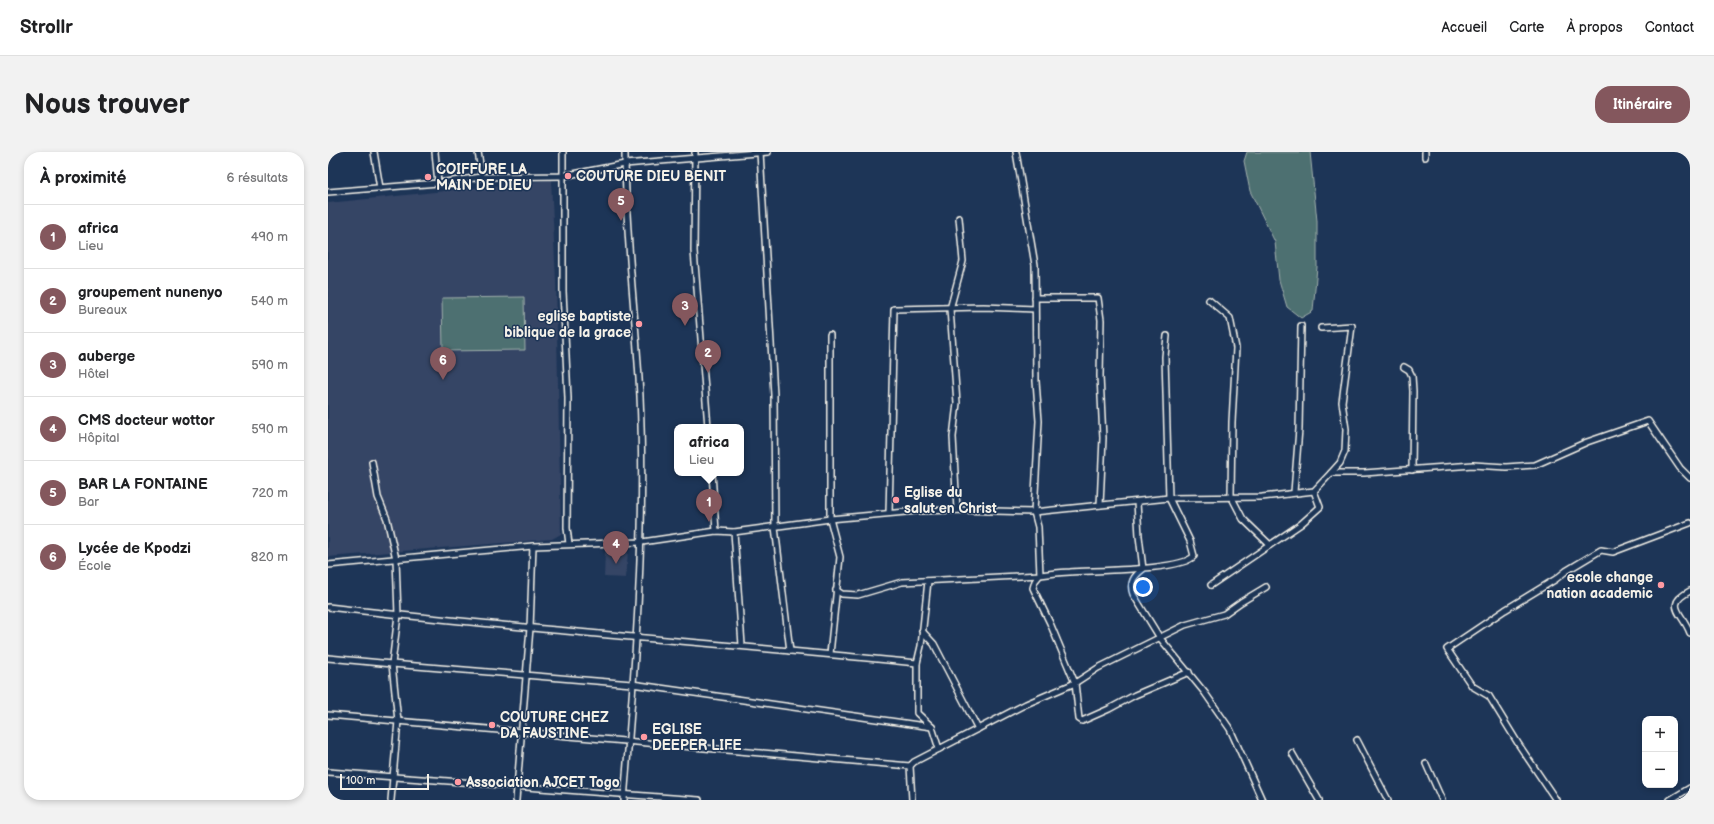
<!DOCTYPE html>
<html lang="fr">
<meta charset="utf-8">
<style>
:root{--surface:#fff;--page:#f2f2f2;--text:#202124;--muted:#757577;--line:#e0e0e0;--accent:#84575d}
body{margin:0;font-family:"Balsamiq Sans",sans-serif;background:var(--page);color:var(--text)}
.controls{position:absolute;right:12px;bottom:12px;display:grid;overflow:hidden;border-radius:8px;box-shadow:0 2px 6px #0003}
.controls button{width:36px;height:36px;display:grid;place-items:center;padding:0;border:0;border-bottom:1px solid var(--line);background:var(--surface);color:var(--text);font:20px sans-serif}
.scale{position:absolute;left:12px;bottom:10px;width:89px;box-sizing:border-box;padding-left:4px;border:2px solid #f4f1e8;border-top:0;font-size:11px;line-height:14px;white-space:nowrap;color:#f4f1e8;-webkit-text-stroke:3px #1d3557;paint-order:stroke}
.you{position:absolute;left:815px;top:435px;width:14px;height:14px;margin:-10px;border:3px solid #fff;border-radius:50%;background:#1a73e8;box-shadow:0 0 0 6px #1a73e833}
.badge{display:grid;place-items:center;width:26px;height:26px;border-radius:50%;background:var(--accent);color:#fff;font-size:13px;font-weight:700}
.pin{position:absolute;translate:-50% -33px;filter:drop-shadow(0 1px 2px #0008)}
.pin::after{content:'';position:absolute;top:21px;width:14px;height:12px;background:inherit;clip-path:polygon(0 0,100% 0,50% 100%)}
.popup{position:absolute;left:346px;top:272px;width:70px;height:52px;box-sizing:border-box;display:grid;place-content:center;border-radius:8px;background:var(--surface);filter:drop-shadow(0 1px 3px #0005);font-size:13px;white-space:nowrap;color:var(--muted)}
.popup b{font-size:15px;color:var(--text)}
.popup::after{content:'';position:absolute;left:50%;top:100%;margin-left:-8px;border:8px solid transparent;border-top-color:var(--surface)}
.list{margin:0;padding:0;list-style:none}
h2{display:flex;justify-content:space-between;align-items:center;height:52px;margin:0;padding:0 16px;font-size:17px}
h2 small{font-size:13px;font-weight:400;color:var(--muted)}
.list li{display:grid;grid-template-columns:26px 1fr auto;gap:12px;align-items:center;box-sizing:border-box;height:64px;padding:0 16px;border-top:1px solid var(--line)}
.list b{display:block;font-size:15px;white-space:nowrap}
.list p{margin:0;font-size:13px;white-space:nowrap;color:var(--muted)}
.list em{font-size:13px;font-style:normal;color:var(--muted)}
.map{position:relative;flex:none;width:1362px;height:648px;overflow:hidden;border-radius:16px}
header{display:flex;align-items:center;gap:24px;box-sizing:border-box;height:56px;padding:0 20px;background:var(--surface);border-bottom:1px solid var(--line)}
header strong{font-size:19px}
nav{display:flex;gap:22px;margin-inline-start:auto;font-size:14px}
.intro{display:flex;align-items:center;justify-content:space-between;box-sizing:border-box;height:96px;padding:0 24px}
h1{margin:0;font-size:28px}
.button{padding:10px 18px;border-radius:16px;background:var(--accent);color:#fff;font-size:14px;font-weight:700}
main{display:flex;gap:24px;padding:0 24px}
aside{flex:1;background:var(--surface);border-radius:16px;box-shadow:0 2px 6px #0003}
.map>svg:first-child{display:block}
.built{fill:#344465}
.green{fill:#4e7071;stroke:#a1b0ac}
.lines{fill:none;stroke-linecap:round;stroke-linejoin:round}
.minor-casing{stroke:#f4f1e8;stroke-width:8}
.minor{stroke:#1d3557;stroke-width:5}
.poi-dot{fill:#ff9aa2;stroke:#1d3557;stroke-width:1.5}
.labels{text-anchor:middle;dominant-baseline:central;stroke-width:3;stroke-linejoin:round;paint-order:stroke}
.poi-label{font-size:14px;font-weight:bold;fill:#f4f1e8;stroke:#1d3557;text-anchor:start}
</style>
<header>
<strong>Strollr</strong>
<nav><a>Accueil</a><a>Carte</a><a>À propos</a><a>Contact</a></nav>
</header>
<div class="intro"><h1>Nous trouver</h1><a class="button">Itinéraire</a></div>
<main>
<aside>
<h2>À proximité<small>6 résultats</small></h2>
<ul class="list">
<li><span class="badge">1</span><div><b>africa</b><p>Lieu</p></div><em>490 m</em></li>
<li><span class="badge">2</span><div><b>groupement nunenyo</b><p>Bureaux</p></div><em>540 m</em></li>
<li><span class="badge">3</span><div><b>auberge</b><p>Hôtel</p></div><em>590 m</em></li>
<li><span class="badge">4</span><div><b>CMS docteur wottor</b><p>Hôpital</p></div><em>590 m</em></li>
<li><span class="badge">5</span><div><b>BAR LA FONTAINE</b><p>Bar</p></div><em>720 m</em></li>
<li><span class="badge">6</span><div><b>Lycée de Kpodzi</b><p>École</p></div><em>820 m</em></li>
</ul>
</aside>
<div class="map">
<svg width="1362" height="648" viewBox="0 0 1362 648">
<rect width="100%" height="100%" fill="#1d3557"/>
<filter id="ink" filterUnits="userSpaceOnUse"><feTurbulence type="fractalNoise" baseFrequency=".025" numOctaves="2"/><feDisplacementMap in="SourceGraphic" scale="8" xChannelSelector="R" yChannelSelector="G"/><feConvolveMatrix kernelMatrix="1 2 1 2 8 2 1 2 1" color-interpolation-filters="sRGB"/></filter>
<g filter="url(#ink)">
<g class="built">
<path d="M 223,28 L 228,129 L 233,382 L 224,387 L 0,405 L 0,51 Z"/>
<path d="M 300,398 L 298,426 L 276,425 L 277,399 Z"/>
</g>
<g class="green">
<path d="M 919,0 L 982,0 L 989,69 L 989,115 L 985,159 L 973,166 L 959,155 L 951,128 L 947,90 L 922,39 L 916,9 Z"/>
<path d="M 196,145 L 197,198 L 115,199 L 114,146 Z"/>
</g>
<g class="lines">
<g class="minor-casing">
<g id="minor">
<path d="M 46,0 L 52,36"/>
<path d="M 107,0 L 110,31"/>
<path d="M 150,0 L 154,25"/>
<path d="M 235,0 L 235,139 L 240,246 L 239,376 L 241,392"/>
<path d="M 367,0 L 366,99 L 380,275"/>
<path d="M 432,0 L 446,243 L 447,375 L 462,499"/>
<path d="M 1097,0 L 1097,5"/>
<path d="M 0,40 L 110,31 L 154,25 L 235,24 L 297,12 L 440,0"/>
<path d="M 707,146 L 770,146 L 773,168 L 772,224 L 775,286 L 772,353"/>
<path d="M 881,148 L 902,166 L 908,196 L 904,270 L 903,344 L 915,367 L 942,393"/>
<path d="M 993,176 L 1024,174 L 1014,250 L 1018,277 L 1017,299 L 1012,311 L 1003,321"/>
<path d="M 502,183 L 502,367 L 512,405 L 502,502"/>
<path d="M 839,184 L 837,205 L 841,346 L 862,389 L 866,404 C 853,419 765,418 742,420 C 732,420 722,422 712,423 L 707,429 L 705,436 L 722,471 L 747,531 L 751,567 L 754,569 L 781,557 L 807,543 L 861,520"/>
<path d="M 1076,215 L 1081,218 L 1084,224 L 1085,239 L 1084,318"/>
<path d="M 44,310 L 50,345 L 59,367 L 68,407 L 70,463 L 64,512 L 304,532 L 604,575"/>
<path d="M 384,321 L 388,379"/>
<path d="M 966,340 L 971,277 L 973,174"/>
<path d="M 809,350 L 811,384 L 815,417"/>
<path d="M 629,358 L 625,285 L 629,251 L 622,157 L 635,109 L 631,66"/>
<path d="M 561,361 L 566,157 L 655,155 L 707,157"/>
<path d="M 406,380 L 414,493"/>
<path d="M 0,413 L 205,394 L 314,390 L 388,379 L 406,380 L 502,367 L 589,359 L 629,358 L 706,360 L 841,346 L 934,345 L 986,339 L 1003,321 L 1036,321 L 1145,313 L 1178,315 L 1207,313 L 1259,290 L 1320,269 L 1352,316 L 1362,326"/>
<path d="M 815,417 C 806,424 801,431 805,442 L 832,486 L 877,541 L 902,577 L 934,648"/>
<path d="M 600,429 L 593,494 L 589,511 L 589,561 L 604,575 L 611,597"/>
<path d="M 883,433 L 973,372 L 992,355 L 986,339"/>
<path d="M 508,438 L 514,442 L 530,443 L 574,430 L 712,423 L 710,375 L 706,360 L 711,269 L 708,229 L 707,113 L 688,0"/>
<path d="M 1362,439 C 1335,453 1355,461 1362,481"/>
<path d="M 0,455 C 196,478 393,491 589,511"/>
<path d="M 594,479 L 606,492 L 650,577"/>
<path d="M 0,506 L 64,512 L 70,569 L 63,648"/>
<path d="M 0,563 L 582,614 L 586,610 L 698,552 L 747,531 L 770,516 L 857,473 L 896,462 L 913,450 L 938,435"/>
<path d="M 1029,588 L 1060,648"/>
<path d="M 964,601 L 991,648"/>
<path d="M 1098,612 L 1114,648"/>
<path d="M 582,614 L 584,648"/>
<path d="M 0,620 L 371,648"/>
<path d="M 188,648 L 202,476 L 205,394"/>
<path d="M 296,648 C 307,514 318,379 312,244 C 308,163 297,82 297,0"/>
<path d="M 1228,648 L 1191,593 L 1161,544 L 1144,534 L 1119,497 L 1177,458 L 1228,427 L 1238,419 L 1273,398 L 1285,400 L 1362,371"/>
<path d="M 1342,648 L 1362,636"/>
</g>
</g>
<use href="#minor" class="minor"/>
</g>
</g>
<g class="poi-dot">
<circle cx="240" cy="24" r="4"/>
<circle cx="100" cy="25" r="4"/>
<circle cx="311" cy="172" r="4"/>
<circle cx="568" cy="348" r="4"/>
<circle cx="1333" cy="433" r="4"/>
<circle cx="164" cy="573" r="4"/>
<circle cx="316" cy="585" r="4"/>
<circle cx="130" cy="630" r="4"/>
</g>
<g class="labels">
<g class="poi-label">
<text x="108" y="17">COIFFURE LA<tspan x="108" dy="16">MAIN DE DIEU</tspan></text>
<text x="248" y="24">COUTURE DIEU BENIT</text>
<text x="303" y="164" text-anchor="end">eglise baptiste<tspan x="303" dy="16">biblique de la grace</tspan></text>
<text x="576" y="340">Eglise du<tspan x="576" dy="16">salut en Christ</tspan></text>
<text x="1325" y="425" text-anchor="end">ecole change<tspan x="1325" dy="16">nation academic</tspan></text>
<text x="172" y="565">COUTURE CHEZ<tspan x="172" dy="16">DA FAUSTINE</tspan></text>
<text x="324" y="577">EGLISE<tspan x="324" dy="16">DEEPER LIFE</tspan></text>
<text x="138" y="630">Association AJCET Togo</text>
</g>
</g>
</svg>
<div class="controls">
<button>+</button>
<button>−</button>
</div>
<div class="scale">100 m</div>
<div class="you"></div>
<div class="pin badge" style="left:381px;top:370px">1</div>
<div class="popup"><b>africa</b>Lieu</div>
<div class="pin badge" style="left:380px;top:221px">2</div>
<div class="pin badge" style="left:357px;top:174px">3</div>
<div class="pin badge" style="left:288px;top:412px">4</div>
<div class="pin badge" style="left:293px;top:69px">5</div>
<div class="pin badge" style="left:115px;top:228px">6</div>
</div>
</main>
